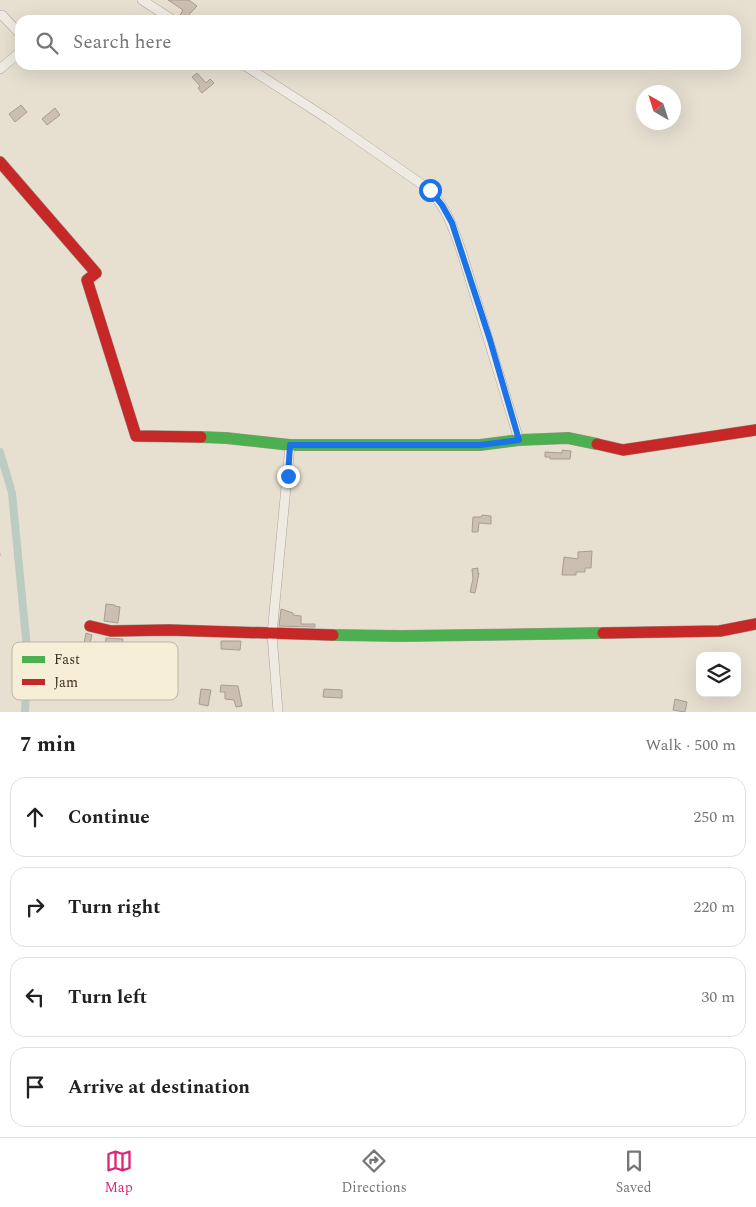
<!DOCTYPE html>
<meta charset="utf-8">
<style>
:root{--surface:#fff;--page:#f6f6f6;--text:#222;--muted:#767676;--line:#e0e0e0;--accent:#db2777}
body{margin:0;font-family:Spectral,serif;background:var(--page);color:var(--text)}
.controls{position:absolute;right:15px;bottom:15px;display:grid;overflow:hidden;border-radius:10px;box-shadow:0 5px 20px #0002}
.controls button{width:45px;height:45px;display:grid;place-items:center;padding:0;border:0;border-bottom:1px solid var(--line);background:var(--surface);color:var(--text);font:25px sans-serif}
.compass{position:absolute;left:636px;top:85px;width:45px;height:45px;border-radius:50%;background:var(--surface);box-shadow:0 5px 20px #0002;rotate:321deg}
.stop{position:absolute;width:15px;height:15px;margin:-11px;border:4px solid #1a73e8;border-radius:50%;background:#fff}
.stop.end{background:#1a73e8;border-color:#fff;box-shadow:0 1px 5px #0008}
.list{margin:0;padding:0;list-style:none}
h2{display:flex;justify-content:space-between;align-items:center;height:65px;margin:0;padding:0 20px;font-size:21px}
h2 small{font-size:16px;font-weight:400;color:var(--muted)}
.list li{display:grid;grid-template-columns:32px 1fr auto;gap:15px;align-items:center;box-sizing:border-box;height:80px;margin:0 10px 10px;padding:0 10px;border:1px solid var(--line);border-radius:15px}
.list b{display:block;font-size:19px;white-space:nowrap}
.list em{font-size:16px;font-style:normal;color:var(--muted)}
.icon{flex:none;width:28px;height:28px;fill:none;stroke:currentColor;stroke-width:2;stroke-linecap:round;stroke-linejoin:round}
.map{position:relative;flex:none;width:756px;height:712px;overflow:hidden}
.search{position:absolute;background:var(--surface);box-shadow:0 5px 20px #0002;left:15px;right:15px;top:15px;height:55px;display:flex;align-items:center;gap:12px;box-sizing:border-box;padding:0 18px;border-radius:15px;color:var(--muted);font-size:19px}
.sheet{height:425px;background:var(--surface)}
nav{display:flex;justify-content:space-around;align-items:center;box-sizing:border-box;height:70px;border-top:1px solid var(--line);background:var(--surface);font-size:14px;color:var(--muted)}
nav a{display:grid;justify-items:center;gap:2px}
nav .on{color:var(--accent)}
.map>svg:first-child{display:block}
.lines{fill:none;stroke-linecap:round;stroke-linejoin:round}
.canal{stroke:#bcccc2;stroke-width:8}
.building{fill:#cbbfb2;stroke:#a89c90}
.street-casing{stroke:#ada599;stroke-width:10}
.fast-casing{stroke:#9c958a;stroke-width:12}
.jam-casing{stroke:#9c958a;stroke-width:12}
.path{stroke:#c8c2b9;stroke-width:1;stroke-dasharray:4 2.5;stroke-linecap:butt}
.street{stroke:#efebe3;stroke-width:9}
.fast{stroke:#4caf50;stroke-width:11}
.jam{stroke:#c62828;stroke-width:11}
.route{stroke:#1a73e8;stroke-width:6}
.key{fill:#f7eed8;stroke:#bfb4a1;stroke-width:1}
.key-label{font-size:14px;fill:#3d2e20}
</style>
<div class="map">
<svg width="756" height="712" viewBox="0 0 756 712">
<rect width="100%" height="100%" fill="#e7e0d1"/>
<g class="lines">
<path class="canal" d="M 0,452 L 12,493 L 28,659 L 25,712"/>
</g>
<g class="building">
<path d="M 168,0 L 189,0 L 197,6 L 184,20 L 179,17 L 183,10 Z"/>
<path d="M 197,73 L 206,83 L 210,79 L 214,83 L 202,93 L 198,88 L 200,86 L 192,77 Z"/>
<path d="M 21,105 L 27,112 L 15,122 L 9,114 Z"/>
<path d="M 55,108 L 60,115 L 47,125 L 42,119 Z"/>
<path d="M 562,450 L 571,451 L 570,459 L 550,459 L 550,457 L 545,457 L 545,452 L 562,453 Z"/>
<path d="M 482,515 L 491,516 L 491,524 L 479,523 L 478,532 L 472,532 L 473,517 L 481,517 Z"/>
<path d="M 592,551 L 591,568 L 585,568 L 585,572 L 576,572 L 576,575 L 562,575 L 564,557 L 578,559 L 578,552 Z"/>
<path d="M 478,568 L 478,574 L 479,573 L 475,593 L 470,592 L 473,579 L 472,569 Z"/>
<path d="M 106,604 L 115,605 L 115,606 L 120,607 L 118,623 L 104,621 Z"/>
<path d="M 281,609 L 293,613 L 293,615 L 301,616 L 301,624 L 315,624 L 315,627 L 279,626 Z"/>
<path d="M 86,633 L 92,635 L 90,643 L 105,645 L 106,638 L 123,639 L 122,650 L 119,650 L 118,658 L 114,658 L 112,666 L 104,664 L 106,652 L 93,650 L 91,665 L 101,665 L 101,671 L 80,670 L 81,664 L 83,664 L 84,649 L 79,648 L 80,643 L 84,643 Z"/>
<path d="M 221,641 L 241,641 L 240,650 L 221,649 Z"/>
<path d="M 221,685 L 238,686 L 242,706 L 236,707 L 234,700 L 225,699 L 225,692 L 220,692 Z"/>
<path d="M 201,689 L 211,690 L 208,706 L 199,704 Z"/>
<path d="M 324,689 L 342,690 L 342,698 L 323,697 Z"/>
<path d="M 675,699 L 687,702 L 685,712 L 673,710 Z"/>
</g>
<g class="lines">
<g class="street-casing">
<g id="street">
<path d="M 142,0 L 173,20"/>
<path d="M 2,15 L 20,34"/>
<path d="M 244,65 L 328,119 L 430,190 C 448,211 453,228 462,253 L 519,440"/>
<path d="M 0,69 L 20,52"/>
<path d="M 278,712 L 272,634 L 290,445"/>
</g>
</g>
<g class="fast-casing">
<g id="fast">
<path d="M 201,437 L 226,438 L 290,445 L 480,445 L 519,440 L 568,438 L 597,444"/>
<path d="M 333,635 L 401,636 L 603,633"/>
</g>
</g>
<g class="jam-casing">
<g id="jam">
<path d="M 0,162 L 96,273 L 87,280 L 136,436 L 201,437"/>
<path d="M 597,444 L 623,450 L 756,430"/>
<path d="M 90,626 L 111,631 L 169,630 L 333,635"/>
<path d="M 603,633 L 720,631 L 756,624"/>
</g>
</g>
<path class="path" d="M 0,553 L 1,556"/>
<use href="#street" class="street"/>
<use href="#fast" class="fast"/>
<use href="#jam" class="jam"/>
</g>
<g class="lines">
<path class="route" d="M 288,476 L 290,445 L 480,445 L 519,440 L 490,340 L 452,223 L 442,205 L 430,190"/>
</g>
<rect x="12" y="642" width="166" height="58" rx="8" class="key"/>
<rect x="22" y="656" width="23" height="7" fill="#4caf50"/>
<rect x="22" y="679" width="23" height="6" fill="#c62828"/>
<g class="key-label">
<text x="54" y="664">Fast</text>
<text x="54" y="687">Jam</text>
</g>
</svg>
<div class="controls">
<button><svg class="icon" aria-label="layers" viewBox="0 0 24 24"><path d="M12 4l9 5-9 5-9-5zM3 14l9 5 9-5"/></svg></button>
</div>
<svg class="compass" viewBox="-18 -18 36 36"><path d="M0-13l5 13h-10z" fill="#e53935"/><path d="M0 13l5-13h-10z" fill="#767676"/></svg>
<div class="stop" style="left:430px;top:190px"></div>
<div class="stop end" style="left:288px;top:476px"></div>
<div class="search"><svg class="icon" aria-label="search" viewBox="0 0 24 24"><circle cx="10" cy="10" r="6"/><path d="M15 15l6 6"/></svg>Search here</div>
</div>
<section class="sheet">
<h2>7 min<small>Walk · 500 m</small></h2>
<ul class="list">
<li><svg class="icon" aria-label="ahead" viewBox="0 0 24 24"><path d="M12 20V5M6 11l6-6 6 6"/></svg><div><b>Continue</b></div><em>250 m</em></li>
<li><svg class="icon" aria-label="right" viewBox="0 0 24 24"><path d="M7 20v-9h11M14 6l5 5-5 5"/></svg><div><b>Turn right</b></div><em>220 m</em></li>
<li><svg class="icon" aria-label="left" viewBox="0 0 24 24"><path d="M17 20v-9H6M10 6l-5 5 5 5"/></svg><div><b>Turn left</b></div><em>30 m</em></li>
<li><svg class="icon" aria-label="arrive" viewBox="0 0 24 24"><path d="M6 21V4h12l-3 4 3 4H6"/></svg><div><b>Arrive at destination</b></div></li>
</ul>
</section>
<nav>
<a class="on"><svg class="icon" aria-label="map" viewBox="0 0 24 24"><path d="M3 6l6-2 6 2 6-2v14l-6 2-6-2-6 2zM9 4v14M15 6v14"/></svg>Map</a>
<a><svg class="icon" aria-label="directions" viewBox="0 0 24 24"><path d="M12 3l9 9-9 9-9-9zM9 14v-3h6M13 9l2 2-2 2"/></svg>Directions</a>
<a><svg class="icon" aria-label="saved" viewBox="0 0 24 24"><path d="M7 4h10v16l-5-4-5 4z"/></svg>Saved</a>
</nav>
